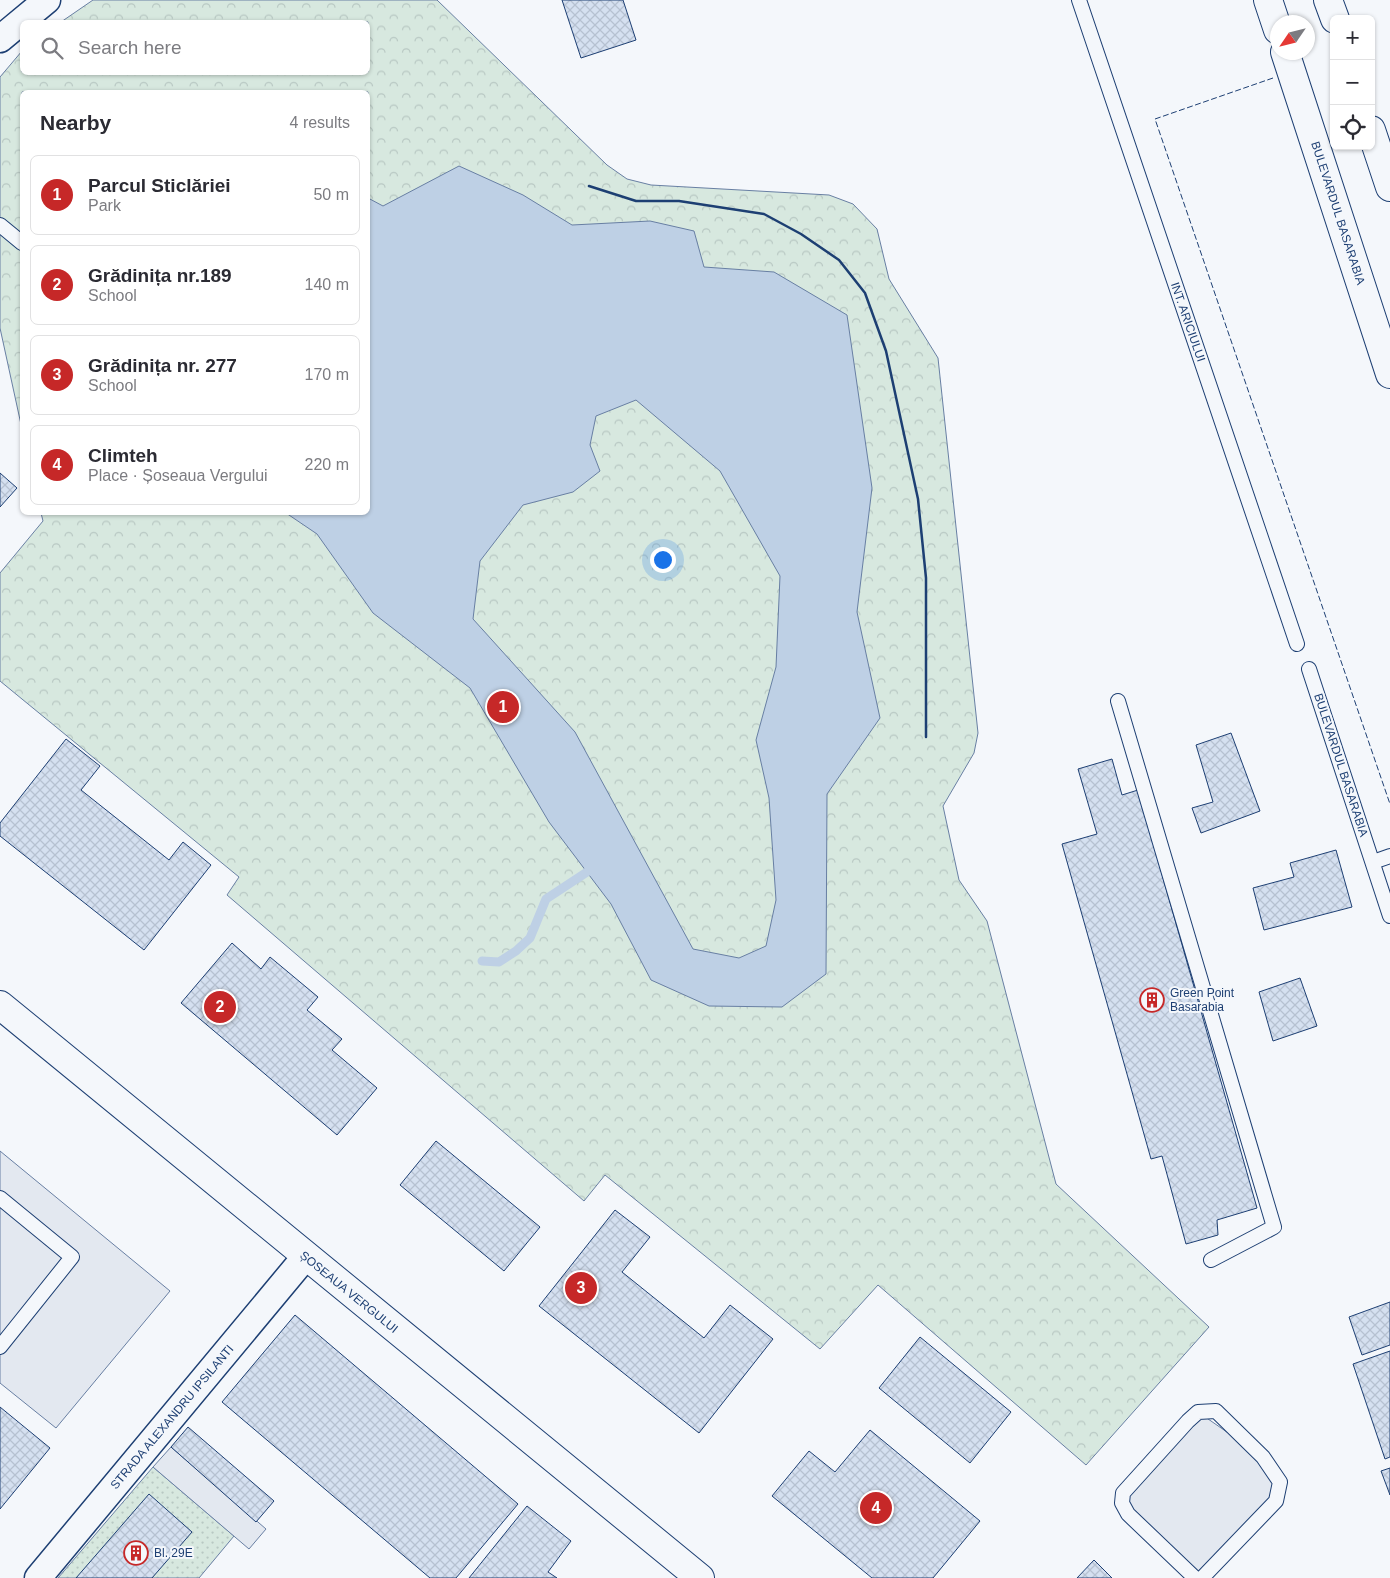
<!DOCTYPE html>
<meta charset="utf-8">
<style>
:root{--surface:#fff;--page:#f7f7f7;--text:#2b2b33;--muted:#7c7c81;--line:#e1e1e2;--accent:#c62828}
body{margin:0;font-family:Arial,sans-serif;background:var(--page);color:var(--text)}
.controls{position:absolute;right:15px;top:15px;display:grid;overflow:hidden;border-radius:8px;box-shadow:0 1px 4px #0004}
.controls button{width:45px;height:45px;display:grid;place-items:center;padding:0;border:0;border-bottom:1px solid var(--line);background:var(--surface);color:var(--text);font:25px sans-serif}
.compass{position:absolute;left:1270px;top:15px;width:45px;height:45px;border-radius:50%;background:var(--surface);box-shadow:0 1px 4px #0004;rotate:235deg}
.you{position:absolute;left:662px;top:559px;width:18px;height:18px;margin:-12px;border:4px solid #fff;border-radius:50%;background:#1a73e8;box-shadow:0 0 0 8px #1a73e833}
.badge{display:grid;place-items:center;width:32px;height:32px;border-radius:50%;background:var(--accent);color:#fff;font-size:16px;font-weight:700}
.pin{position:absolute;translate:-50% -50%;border:2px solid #fff;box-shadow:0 1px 5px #0006}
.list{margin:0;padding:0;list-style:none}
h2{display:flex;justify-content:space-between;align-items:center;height:65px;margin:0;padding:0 20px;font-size:21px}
h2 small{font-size:16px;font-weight:400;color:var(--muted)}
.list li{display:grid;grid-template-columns:32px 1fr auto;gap:15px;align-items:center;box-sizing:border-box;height:80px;margin:0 10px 10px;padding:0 10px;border:1px solid var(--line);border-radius:8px}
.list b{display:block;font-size:19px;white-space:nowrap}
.list p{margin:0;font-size:16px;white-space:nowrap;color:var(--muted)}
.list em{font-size:16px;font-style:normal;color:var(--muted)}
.icon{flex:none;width:28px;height:28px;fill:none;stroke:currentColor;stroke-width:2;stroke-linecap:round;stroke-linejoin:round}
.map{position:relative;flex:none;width:1390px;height:1578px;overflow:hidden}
.search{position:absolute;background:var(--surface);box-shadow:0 1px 4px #0004;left:20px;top:20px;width:350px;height:55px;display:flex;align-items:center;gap:12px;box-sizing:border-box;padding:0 18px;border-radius:8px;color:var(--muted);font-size:19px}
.panel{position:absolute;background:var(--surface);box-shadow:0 1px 4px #0004;left:20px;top:90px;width:350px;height:425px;border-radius:8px}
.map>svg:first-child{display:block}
.park{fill:url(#park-crowns);stroke:#687fa3}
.garden{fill:url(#garden-dots);stroke:#687fa3}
.parking{fill:#e3e8f0;stroke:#687fa3}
.water{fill:#bed0e5;stroke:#687fa3;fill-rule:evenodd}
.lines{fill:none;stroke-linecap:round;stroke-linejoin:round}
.stream{stroke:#bed0e5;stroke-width:9}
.building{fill:url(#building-cross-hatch);stroke:#1d3f73}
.lane-casing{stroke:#1d3f73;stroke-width:16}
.street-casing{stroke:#1d3f73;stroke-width:29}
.secondary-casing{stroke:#1d3f73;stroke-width:30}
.primary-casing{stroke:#1d3f73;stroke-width:30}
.lane{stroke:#f4f7fb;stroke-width:14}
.street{stroke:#f4f7fb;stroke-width:26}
.secondary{stroke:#f4f7fb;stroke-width:28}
.primary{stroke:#f4f7fb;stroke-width:28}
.fence{stroke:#1d3f73;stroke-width:1;stroke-dasharray:6 2.5;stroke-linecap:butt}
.wall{stroke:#1d3f73;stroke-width:2.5}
.labels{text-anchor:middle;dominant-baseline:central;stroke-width:4;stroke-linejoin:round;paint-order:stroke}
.street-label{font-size:12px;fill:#1d3f73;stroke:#f4f7fb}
.poi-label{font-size:12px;fill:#1d3f73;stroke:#f4f7fb;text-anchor:start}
</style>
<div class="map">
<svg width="1390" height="1578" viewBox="0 0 1390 1578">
<defs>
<pattern id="park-crowns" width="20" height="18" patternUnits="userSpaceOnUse" patternTransform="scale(1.25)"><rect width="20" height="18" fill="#d7e8df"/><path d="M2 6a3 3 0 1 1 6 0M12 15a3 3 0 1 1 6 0" fill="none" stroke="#b8c8c3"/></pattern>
<pattern id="garden-dots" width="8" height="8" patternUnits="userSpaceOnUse" patternTransform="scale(1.25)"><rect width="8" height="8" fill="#d7e8df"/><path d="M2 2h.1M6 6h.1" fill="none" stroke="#b8c8c3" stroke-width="1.8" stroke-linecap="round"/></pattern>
<pattern id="building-cross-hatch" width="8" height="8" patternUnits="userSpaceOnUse" patternTransform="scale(1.25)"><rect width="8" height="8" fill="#d5e0f0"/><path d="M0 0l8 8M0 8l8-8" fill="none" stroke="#b6c1d1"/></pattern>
</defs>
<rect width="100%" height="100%" fill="#f4f7fb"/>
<path class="park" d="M 93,0 L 437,0 L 607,165 L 627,179 L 651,185 L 829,195 L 853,204 L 877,229 L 889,279 L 938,358 L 978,733 L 974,753 L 943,806 L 959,880 L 987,921 L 1056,1184 L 1209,1327 L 1086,1465 L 878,1285 L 820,1349 L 605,1175 L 584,1201 L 227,895 L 239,877 L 0,681 L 0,573 L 43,521 L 41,513 L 368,512 L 368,92 L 22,92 L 22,429 L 0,328 L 0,77 L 22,51 L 22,72 L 368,72 L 368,22 L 61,22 Z"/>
<path class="garden" d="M 153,1467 L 234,1536 L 199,1578 L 58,1578 Z"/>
<g class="parking">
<path d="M 0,1151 L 170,1291 L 56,1428 L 0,1383 Z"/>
<path d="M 1198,1412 L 1263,1457 L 1280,1482 L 1270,1507 L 1202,1578 L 1122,1503 Z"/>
<path d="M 171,1447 L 266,1529 L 249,1549 L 153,1467 Z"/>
</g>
<path class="water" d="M 459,166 L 523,195 L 572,225 L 650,221 L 694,231 L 704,267 L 774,272 L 847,315 L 872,488 L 857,612 L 880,718 L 827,794 L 826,974 L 782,1007 L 709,1006 L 651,980 L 611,904 L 549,822 L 470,688 L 373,613 L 317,534 L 286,513 L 368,512 L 368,198 L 383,206 ZM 636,400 L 720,471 L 780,576 L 776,667 L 756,740 L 769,798 L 776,900 L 766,946 L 739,958 L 693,949 L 575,732 L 473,619 L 480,561 L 523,505 L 573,492 L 600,471 L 590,445 L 596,416 Z"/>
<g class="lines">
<path class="stream" d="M 482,961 L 499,962 L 516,951 L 530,938 L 546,899 L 587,872"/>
</g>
<g class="building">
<path d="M 562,0 L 623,0 L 636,40 L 581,58 Z"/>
<path d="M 0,473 L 17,488 L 0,507 Z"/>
<path d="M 1231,733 L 1260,811 L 1201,833 L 1192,808 L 1213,802 L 1196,745 Z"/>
<path d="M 66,739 L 100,766 L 81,790 L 169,860 L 183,842 L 211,865 L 144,950 L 0,836 L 0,823 Z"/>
<path d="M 1112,759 L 1122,795 L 1138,790 L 1257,1208 L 1217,1220 L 1218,1235 L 1186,1244 L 1162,1156 L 1151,1159 L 1062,844 L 1097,834 L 1078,769 Z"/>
<path d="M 1336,850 L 1352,907 L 1264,930 L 1253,888 L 1294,877 L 1290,863 Z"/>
<path d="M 232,943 L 261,969 L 270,957 L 318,997 L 307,1010 L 342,1039 L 332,1050 L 377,1088 L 337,1135 L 181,1003 Z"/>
<path d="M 1300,978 L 1317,1026 L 1273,1041 L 1259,992 Z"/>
<path d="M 436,1141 L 540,1227 L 504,1271 L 400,1185 Z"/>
<path d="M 615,1210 L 650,1237 L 622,1272 L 704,1338 L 730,1305 L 773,1339 L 699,1433 L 539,1306 Z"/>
<path d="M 1390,1302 L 1390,1345 L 1362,1355 L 1349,1317 Z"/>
<path d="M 295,1315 L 518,1504 L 456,1578 L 430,1578 L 222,1402 Z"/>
<path d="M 920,1337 L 1011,1412 L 970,1463 L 879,1388 Z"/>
<path d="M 1390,1351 L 1390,1457 L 1385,1459 L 1353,1364 Z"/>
<path d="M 0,1407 L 50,1448 L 0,1509 Z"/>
<path d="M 188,1427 L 274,1501 L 256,1522 L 171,1447 Z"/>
<path d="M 870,1430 L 980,1521 L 933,1578 L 872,1578 L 772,1496 L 809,1451 L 835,1472 Z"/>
<path d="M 1390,1468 L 1390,1495 L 1381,1471 Z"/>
<path d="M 149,1494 L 192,1532 L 152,1578 L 76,1578 Z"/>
<path d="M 527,1506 L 571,1541 L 548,1572 L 557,1578 L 469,1578 Z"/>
<path d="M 1094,1560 L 1112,1578 L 1077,1578 Z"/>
</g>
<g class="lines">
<g class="lane-casing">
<g id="lane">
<path d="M 1079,0 L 1297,644"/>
<path d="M 0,225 L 22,243"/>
<path d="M 1309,669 L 1390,916"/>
<path d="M 1118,701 L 1274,1227 L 1211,1260"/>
<path d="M 1373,862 L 1390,856"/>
<path d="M 0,1198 L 72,1257 L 0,1347"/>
<path d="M 1195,1578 L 1128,1514 L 1122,1503 L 1123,1493 L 1188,1421 L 1198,1412 L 1216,1411 L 1263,1457 L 1280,1482 L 1276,1501 L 1202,1578"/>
</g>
</g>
<g class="street-casing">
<g id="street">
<path d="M 0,39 L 47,0"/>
<path d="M 38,1578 L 306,1256"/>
</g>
</g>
<g class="secondary-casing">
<g id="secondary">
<path d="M 1268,0 L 1278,30"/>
<path d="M 1328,0 L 1335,19"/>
<path d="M 1285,52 L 1390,374"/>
<path d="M 1371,130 L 1390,187"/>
</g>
</g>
<g class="primary-casing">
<path id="primary" d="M 0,1005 L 700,1578"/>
</g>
<use href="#lane" class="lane"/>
<use href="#street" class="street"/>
<use href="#secondary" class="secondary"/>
<use href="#primary" class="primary"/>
<path class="fence" d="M 1273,78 L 1155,119 L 1390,804"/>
<path class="wall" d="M 589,186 L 636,201 L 679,201 L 764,214 L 801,234 L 839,260 L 865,293 L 886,351 L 918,499 L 926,578 L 926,737"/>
</g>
<defs>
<g id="building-ring" transform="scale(1.25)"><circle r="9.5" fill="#f4f7fb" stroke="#c62828" stroke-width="1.5"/><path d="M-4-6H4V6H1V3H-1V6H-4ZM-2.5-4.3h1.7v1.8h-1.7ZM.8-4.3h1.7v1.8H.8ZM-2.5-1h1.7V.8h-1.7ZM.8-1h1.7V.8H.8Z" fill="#c62828"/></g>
</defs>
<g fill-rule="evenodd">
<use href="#building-ring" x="1152" y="1000"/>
<use href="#building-ring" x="136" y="1553"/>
</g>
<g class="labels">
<g class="street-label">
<text transform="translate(1338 213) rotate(72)">BULEVARDUL BASARABIA</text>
<text transform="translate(1188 322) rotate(71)">INT. ARICIULUI</text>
<text transform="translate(1341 765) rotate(72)">BULEVARDUL BASARABIA</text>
<text transform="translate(349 1292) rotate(39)">ȘOSEAUA VERGULUI</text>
<text transform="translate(172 1417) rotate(-50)">STRADA ALEXANDRU IPSILANTI</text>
</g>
<g class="poi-label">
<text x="1170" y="993">Green Point<tspan x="1170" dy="14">Basarabia</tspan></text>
<text x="154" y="1553">Bl. 29E</text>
</g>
</g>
</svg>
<div class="controls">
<button>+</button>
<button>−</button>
<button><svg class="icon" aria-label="locate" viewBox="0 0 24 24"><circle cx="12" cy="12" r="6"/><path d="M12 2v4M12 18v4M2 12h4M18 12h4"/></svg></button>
</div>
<svg class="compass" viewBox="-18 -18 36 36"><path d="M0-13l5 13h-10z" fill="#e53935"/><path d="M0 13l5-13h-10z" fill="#7c7c81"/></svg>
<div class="you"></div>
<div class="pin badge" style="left:503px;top:707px">1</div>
<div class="pin badge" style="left:220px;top:1007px">2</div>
<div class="pin badge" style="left:581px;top:1288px">3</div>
<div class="pin badge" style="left:876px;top:1508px">4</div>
<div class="search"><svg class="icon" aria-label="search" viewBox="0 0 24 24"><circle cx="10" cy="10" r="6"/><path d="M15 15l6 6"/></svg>Search here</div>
<section class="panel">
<h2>Nearby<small>4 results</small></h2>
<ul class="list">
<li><span class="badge">1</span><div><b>Parcul Sticlăriei</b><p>Park</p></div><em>50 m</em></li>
<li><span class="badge">2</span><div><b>Grădinița nr.189</b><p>School</p></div><em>140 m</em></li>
<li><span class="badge">3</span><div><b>Grădinița nr. 277</b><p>School</p></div><em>170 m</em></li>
<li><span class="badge">4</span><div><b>Climteh</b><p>Place · Șoseaua Vergului</p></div><em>220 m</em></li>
</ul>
</section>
</div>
